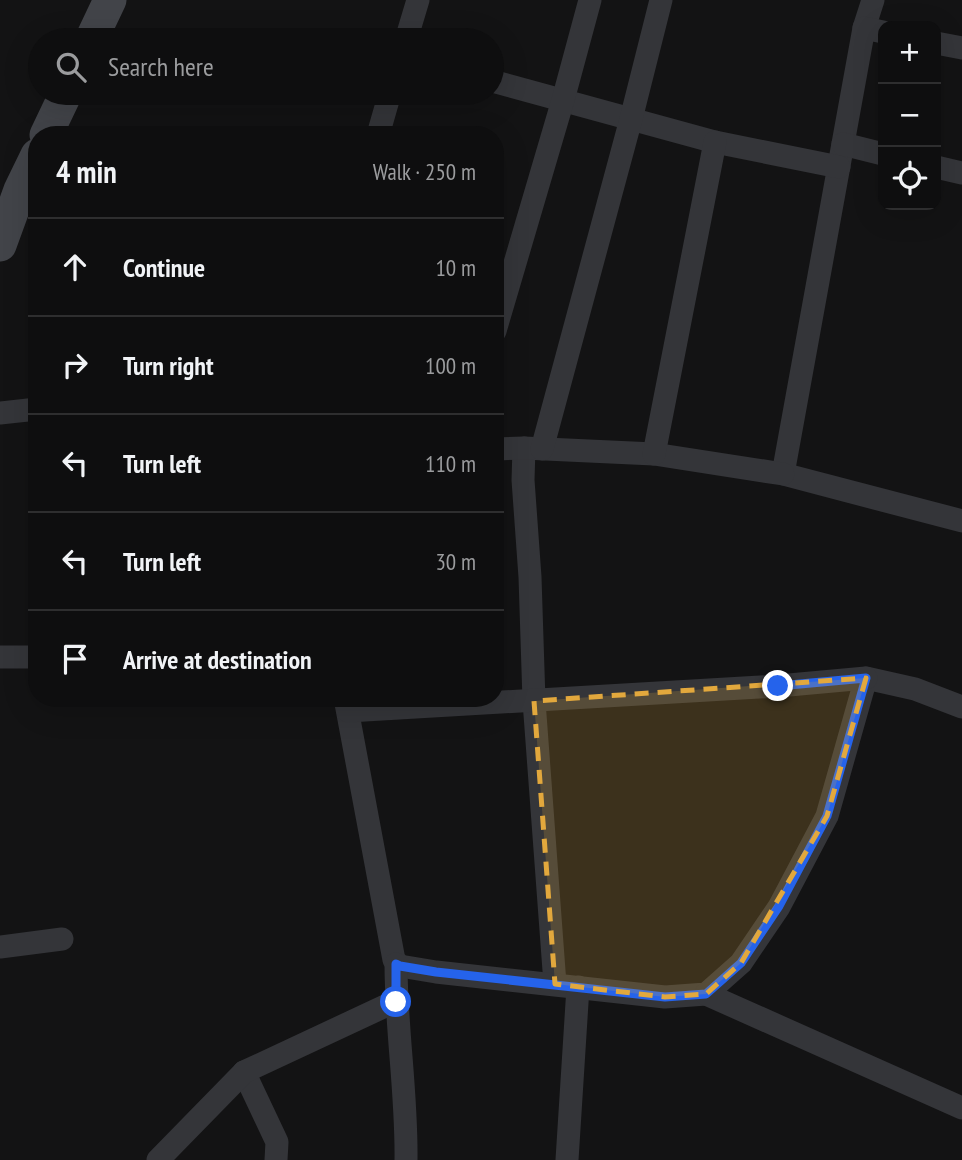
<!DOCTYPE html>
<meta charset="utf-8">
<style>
:root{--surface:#0e0e0f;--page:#171718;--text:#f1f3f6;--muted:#9b9c9e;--line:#2e2e2f}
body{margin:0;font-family:"PT Sans Narrow",sans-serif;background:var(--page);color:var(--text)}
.controls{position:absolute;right:21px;top:21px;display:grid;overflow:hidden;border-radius:14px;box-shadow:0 7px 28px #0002}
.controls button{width:63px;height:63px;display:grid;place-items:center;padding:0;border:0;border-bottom:2px solid var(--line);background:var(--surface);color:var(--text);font:35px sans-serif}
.stop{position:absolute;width:21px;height:21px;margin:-16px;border:5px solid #2563eb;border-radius:50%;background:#fff}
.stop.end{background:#2563eb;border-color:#fff;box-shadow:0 2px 7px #0008}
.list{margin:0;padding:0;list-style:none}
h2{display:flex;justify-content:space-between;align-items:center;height:91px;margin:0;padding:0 28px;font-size:30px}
h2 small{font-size:23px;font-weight:400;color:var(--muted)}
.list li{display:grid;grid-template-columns:46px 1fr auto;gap:21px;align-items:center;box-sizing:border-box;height:98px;padding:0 28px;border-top:2px solid var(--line)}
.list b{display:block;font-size:26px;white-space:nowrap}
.list em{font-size:23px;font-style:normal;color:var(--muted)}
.icon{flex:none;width:38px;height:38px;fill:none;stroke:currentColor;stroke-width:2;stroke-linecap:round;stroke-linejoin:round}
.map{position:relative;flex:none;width:962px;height:1160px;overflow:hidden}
.search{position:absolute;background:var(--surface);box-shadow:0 7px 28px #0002;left:28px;top:28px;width:476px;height:77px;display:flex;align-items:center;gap:18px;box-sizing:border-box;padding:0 24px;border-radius:38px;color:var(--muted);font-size:26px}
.panel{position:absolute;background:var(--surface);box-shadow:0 7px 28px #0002;left:28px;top:126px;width:476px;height:581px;border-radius:28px}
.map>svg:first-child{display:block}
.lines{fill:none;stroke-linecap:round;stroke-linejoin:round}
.street{stroke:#343539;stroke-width:23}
.secondary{stroke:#424449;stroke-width:33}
.route{stroke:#2563eb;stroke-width:9}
.marked{fill:#e2a83d;fill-opacity:0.2;stroke:#e2a83d;stroke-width:5;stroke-dasharray:14 9;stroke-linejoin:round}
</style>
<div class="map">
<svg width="962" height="1160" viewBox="0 0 962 1160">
<rect width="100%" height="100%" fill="#131314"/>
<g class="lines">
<g class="street">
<path d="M 864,28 L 873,0"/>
<path d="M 883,32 L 864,28 L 783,474 L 962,521"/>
<path d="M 406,40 L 418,0"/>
<path d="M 936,43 L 962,48"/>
<path d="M 492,81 L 715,142 L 839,167"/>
<path d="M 378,135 L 390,93"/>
<path d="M 843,144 L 883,154"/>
<path d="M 936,167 L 962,173"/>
<path d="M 495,331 L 563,100 L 590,0"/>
<path d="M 0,413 L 37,409"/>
<path d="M 524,448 L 523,480 L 530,577 L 534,701 L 555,984"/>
<path d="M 495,449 L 524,448 L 654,454 L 783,474"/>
<path d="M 542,449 L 631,119 L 661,0"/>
<path d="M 654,454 L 715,142"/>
<path d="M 0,657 L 37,657"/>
<path d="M 345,698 L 394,960 L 400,966 L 436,972 L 665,997 L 706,994 L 741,963 L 779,907 L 827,816 L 866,678 L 915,689 L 962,707"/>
<path d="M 348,711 L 778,686 L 866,678"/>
<path d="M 0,947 L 62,939"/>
<path d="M 396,964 C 396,1029 407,1094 406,1160"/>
<path d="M 706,994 L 962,1108"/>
<path d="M 244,1072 L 277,1142 L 276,1160"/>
<path d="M 158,1160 L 244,1072 L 396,1001"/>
<path d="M 567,1160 L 578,987"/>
</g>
<g class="secondary">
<path d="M 91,40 L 110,0"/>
<path d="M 46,135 L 66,93"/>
<path d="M 0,245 L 20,190 L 37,155"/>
</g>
</g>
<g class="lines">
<path class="route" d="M 396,1002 L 396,964 L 400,966 L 436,972 L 665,997 L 706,994 L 741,963 L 779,906 L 827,816 L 866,678 L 778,686"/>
</g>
<path class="marked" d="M 866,678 L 827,816 L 741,963 L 706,994 L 665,997 L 555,984 L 534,701 Z"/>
</svg>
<div class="controls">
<button>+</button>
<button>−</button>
<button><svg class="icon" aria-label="locate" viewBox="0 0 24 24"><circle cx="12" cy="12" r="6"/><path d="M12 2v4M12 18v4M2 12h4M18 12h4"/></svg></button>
</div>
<div class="stop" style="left:396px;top:1002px"></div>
<div class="stop end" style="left:778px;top:686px"></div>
<div class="search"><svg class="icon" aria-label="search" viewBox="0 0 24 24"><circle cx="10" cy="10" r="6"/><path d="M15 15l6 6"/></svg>Search here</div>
<section class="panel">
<h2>4 min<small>Walk · 250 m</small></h2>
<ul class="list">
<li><svg class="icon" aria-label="ahead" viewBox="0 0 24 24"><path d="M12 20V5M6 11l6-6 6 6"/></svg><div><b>Continue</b></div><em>10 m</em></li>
<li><svg class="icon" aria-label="right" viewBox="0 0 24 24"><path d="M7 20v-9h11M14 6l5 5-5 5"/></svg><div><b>Turn right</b></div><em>100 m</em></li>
<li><svg class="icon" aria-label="left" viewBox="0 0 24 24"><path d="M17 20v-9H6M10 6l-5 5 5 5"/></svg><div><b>Turn left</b></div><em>110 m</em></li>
<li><svg class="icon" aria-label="left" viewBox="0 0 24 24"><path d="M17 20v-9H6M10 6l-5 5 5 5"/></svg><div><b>Turn left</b></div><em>30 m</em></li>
<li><svg class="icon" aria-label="arrive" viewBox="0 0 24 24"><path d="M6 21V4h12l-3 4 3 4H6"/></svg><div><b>Arrive at destination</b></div></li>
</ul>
</section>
</div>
